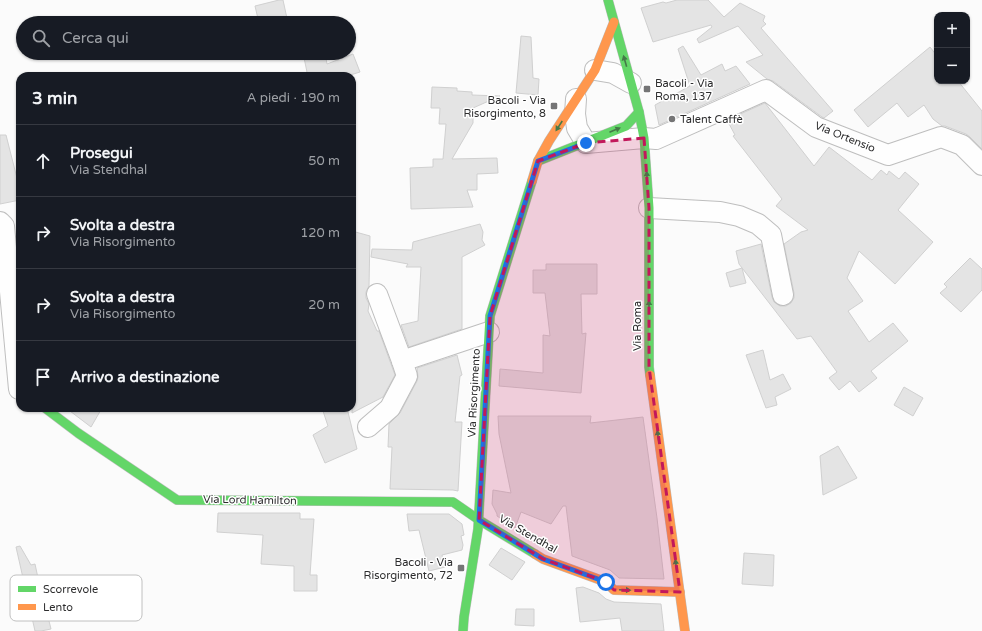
<!DOCTYPE html>
<html lang="it">
<meta charset="utf-8">
<style>
:root{--surface:#171b24;--page:#20242c;--text:#f1f3f6;--muted:#9ea1a6;--line:#363941}
body{margin:0;font-family:"Varela Round",sans-serif;background:var(--page);color:var(--text)}
.controls{position:absolute;right:12px;top:12px;display:grid;overflow:hidden;border-radius:8px;box-shadow:0 1px 3px #0004}
.controls button{width:36px;height:36px;display:grid;place-items:center;padding:0;border:0;border-bottom:1px solid var(--line);background:var(--surface);color:var(--text);font:20px sans-serif}
.stop{position:absolute;width:12px;height:12px;margin:-9px;border:3px solid #1a73e8;border-radius:50%;background:#fff}
.stop.end{background:#1a73e8;border-color:#fff;box-shadow:0 1px 4px #0008}
.list{margin:0;padding:0;list-style:none}
h2{display:flex;justify-content:space-between;align-items:center;height:52px;margin:0;padding:0 16px;font-size:17px}
h2 small{font-size:13px;font-weight:400;color:var(--muted)}
.list li{display:grid;grid-template-columns:26px 1fr auto;gap:12px;align-items:center;box-sizing:border-box;height:72px;padding:0 16px;border-top:1px solid var(--line)}
.list b{display:block;font-size:15px;white-space:nowrap}
.list p{margin:0;font-size:13px;white-space:nowrap;color:var(--muted)}
.list em{font-size:13px;font-style:normal;color:var(--muted)}
.icon{flex:none;width:22px;height:22px;fill:none;stroke:currentColor;stroke-width:2;stroke-linecap:round;stroke-linejoin:round}
.map{position:relative;flex:none;width:982px;height:631px;overflow:hidden}
.search{position:absolute;background:var(--surface);box-shadow:0 1px 3px #0004;left:16px;top:16px;width:340px;height:44px;display:flex;align-items:center;gap:10px;box-sizing:border-box;padding:0 14px;border-radius:22px;color:var(--muted);font-size:15px}
.panel{position:absolute;background:var(--surface);box-shadow:0 1px 3px #0004;left:16px;top:72px;width:340px;height:340px;border-radius:12px}
.map>svg:first-child{display:block}
.building{fill:#e4e4e4;stroke:#d0d0d0}
.lines{fill:none;stroke-linecap:round;stroke-linejoin:round}
.street-casing{stroke:#bebebe;stroke-width:22}
.fast-casing{stroke:#bebebe;stroke-width:10}
.slow-casing{stroke:#bebebe;stroke-width:10}
.street{stroke:#fefefe;stroke-width:20}
.fast{stroke:#63d668;stroke-width:9}
.slow{stroke:#ff974d;stroke-width:9}
.oneway{fill:#457948}
.route{stroke:#1a73e8;stroke-width:5}
.marked{fill:#c2185b;fill-opacity:0.2;stroke:#c2185b;stroke-width:3;stroke-dasharray:8 5;stroke-linejoin:round}
.poi-dot{fill:#757576;stroke:#fff;stroke-width:1.5}
.labels{text-anchor:middle;dominant-baseline:central;stroke-width:3;stroke-linejoin:round;paint-order:stroke}
.poi-label{font-size:11px;fill:#2d2d2e;stroke:#fff;text-anchor:start}
.street-label{font-size:11px;fill:#2d2d2e;stroke:#fff}
.key{fill:#fff;stroke:#c0c0c0;stroke-width:1}
.key-label{font-size:11px;fill:#2d2d2e}
</style>
<div class="map">
<svg width="982" height="631" viewBox="0 0 982 631">
<rect width="100%" height="100%" fill="#fbfbfb"/>
<g class="building">
<path d="M 279,0 L 283,0 L 288,23 L 259,23 L 255,6 Z"/>
<path d="M 677,0 L 708,0 L 724,17 L 740,3 L 765,16 L 763,21 L 766,24 L 761,28 L 833,111 L 824,118 L 822,117 L 773,81 L 767,79 L 746,62 L 763,55 L 738,26 L 699,43 L 697,39 L 712,27 L 711,25 L 653,42 L 641,8 L 663,2 L 666,3 Z"/>
<path d="M 521,36 L 531,37 L 533,78 L 539,79 L 538,95 L 516,93 Z"/>
<path d="M 683,46 L 701,75 L 722,64 L 725,71 L 736,66 L 750,84 L 659,125 L 655,105 L 690,86 L 678,49 Z"/>
<path d="M 930,47 L 937,56 L 937,81 L 958,81 L 982,111 L 982,149 L 970,137 L 966,134 L 945,126 L 942,126 L 933,119 L 924,105 L 908,117 L 897,103 L 868,127 L 854,110 Z"/>
<path d="M 303,53 L 325,53 L 327,64 L 353,54 L 360,72 L 347,76 L 299,76 L 298,75 L 307,72 Z"/>
<path d="M 432,87 L 457,88 L 457,91 L 472,92 L 472,95 L 500,96 L 473,108 L 473,123 L 452,159 L 497,158 L 498,173 L 477,174 L 477,190 L 467,190 L 473,207 L 411,209 L 410,168 L 433,167 L 433,159 L 443,159 L 446,124 L 439,124 L 440,108 L 431,108 Z"/>
<path d="M 765,103 L 814,166 L 829,147 L 872,180 L 881,170 L 887,175 L 889,171 L 899,179 L 905,172 L 919,184 L 898,210 L 933,242 L 895,284 L 859,251 L 847,278 L 863,301 L 848,311 L 869,342 L 893,323 L 908,341 L 871,371 L 877,378 L 859,392 L 850,381 L 839,390 L 829,378 L 837,372 L 811,336 L 797,339 L 739,264 L 736,251 L 761,244 L 772,297 L 774,302 L 780,306 L 786,306 L 791,303 L 794,298 L 794,293 L 784,244 L 801,232 L 808,230 L 776,206 L 782,199 L 733,136 L 735,135 L 727,120 Z"/>
<path d="M 0,135 L 6,135 L 20,190 L 20,200 L 0,204 Z"/>
<path d="M 480,224 L 483,232 L 482,240 L 485,245 L 462,257 L 462,329 L 409,347 L 401,325 L 418,321 L 421,267 L 406,267 L 408,264 L 371,257 L 372,249 L 412,250 L 413,242 Z"/>
<path d="M 352,231 L 370,236 L 369,286 L 366,292 L 366,298 L 369,304 L 368,311 L 377,331 L 379,331 L 395,375 L 383,397 L 352,413 Z"/>
<path d="M 970,258 L 982,269 L 982,290 L 961,312 L 940,293 L 947,287 L 944,284 Z"/>
<path d="M 546,264 L 597,264 L 597,294 L 581,294 L 582,334 L 586,333 L 581,393 L 499,386 L 500,369 L 543,373 L 543,335 L 550,336 L 545,293 L 533,293 L 533,270 L 546,270 Z"/>
<path d="M 742,268 L 746,283 L 730,287 L 726,273 Z"/>
<path d="M 763,350 L 770,380 L 783,374 L 791,389 L 775,397 L 777,405 L 766,408 L 746,355 Z"/>
<path d="M 457,355 L 462,375 L 460,376 L 455,422 L 462,422 L 458,491 L 453,490 L 390,489 L 392,447 L 388,447 L 389,424 L 400,413 L 417,381 L 418,377 L 417,368 Z"/>
<path d="M 904,387 L 923,398 L 913,416 L 894,405 Z"/>
<path d="M 66,408 L 102,408 L 91,427 Z"/>
<path d="M 322,408 L 347,408 L 357,449 L 325,463 L 313,435 L 328,426 Z"/>
<path d="M 498,416 L 591,416 L 590,423 L 643,417 L 657,518 L 664,579 L 619,578 L 610,570 L 572,556 L 566,506 L 563,506 L 551,524 L 521,512 L 515,528 L 497,516 L 497,514 L 492,504 L 493,490 L 511,493 L 499,434 Z"/>
<path d="M 838,446 L 857,478 L 823,495 L 820,456 Z"/>
<path d="M 218,513 L 300,513 L 300,519 L 314,519 L 310,575 L 317,575 L 317,591 L 294,591 L 294,566 L 261,564 L 263,535 L 217,532 Z"/>
<path d="M 407,514 L 449,514 L 462,524 L 464,535 L 461,536 L 463,545 L 462,550 L 442,555 L 445,567 L 429,571 L 419,530 L 409,531 Z"/>
<path d="M 20,546 L 31,565 L 35,564 L 38,578 L 45,590 L 49,604 L 45,605 L 51,629 L 41,631 L 35,631 L 16,547 Z"/>
<path d="M 501,548 L 525,562 L 512,580 L 489,565 Z"/>
<path d="M 744,553 L 774,555 L 773,586 L 742,584 Z"/>
<path d="M 583,587 L 599,593 L 606,599 L 614,602 L 661,604 L 664,631 L 622,631 L 620,618 L 580,622 L 576,588 Z"/>
<path d="M 516,609 L 534,609 L 534,626 L 515,625 Z"/>
</g>
<g class="lines">
<g class="street-casing">
<g id="street">
<path d="M 595,70 L 613,73 L 631,83"/>
<path d="M 576,99 L 575,114 L 577,128 L 586,143 L 644,138 L 656,139 L 766,90 L 816,127 L 888,155 L 941,137 L 962,145 L 982,165"/>
<path d="M 649,208 L 720,212 L 739,216 L 758,224 L 771,235 L 783,295"/>
<path d="M 0,222 L 4,226 L 19,389 L 20,389"/>
<path d="M 377,294 L 402,361 L 489,332"/>
<path d="M 368,427 L 390,408 L 407,376 L 402,361"/>
</g>
</g>
<g class="fast-casing">
<g id="fast">
<path d="M 608,0 L 639,112 L 644,138 L 649,208 L 649,367 L 650,375"/>
<path d="M 538,161 L 626,126 L 639,112"/>
<path d="M 45,408 L 78,433 L 177,500 L 453,502 L 479,520 L 535,554"/>
<path d="M 463,631 L 464,617 L 478,529 L 490,316 L 532,181"/>
</g>
</g>
<g class="slow-casing">
<g id="slow">
<path d="M 532,181 L 538,161 L 549,141 L 595,70 L 614,22"/>
<path d="M 650,375 L 685,631"/>
<path d="M 535,554 L 543,559 L 606,582 L 614,590 L 680,592"/>
</g>
</g>
<use href="#street" class="street"/>
<use href="#fast" class="fast"/>
<use href="#slow" class="slow"/>
</g>
<defs><path id="oneway-solid" d="M-6-.8H1V-3.2L6.5 0L1 3.2V.8H-6Z"/></defs>
<g class="oneway">
<use href="#oneway-solid" transform="translate(625 61) rotate(-106)"/>
<use href="#oneway-solid" transform="translate(559 126) rotate(123)"/>
<use href="#oneway-solid" transform="translate(615 130) rotate(-23)"/>
<use href="#oneway-solid" transform="translate(647 177) rotate(-94)"/>
<use href="#oneway-solid" transform="translate(649 306) rotate(-90)"/>
<use href="#oneway-solid" transform="translate(658 436) rotate(-98)"/>
<use href="#oneway-solid" transform="translate(676 565) rotate(-98)"/>
<use href="#oneway-solid" transform="translate(625 590) rotate(2)"/>
</g>
<g class="lines">
<path class="route" d="M 586,143 L 538,161 L 490,316 L 479,520 L 543,559 L 606,582"/>
</g>
<path class="marked" d="M 644,138 L 649,208 L 649,367 L 680,592 L 614,590 L 606,582 L 543,559 L 479,520 L 490,316 L 538,161 L 586,143 Z"/>
<g class="poi-dot">
<rect x="643" y="85" width="8" height="8" rx="2"/>
<rect x="550" y="102" width="8" height="8" rx="2"/>
<circle cx="672" cy="119" r="4"/>
<rect x="457" y="564" width="8" height="8" rx="2"/>
</g>
<g class="labels">
<g class="poi-label">
<text x="655" y="83">Bacoli - Via<tspan x="655" dy="13">Roma, 137</tspan></text>
<text x="546" y="100" text-anchor="end">Bacoli - Via<tspan x="546" dy="13">Risorgimento, 8</tspan></text>
<text x="680" y="119">Talent Caffè</text>
<text x="453" y="562" text-anchor="end">Bacoli - Via<tspan x="453" dy="13">Risorgimento, 72</tspan></text>
</g>
<g class="street-label">
<text transform="translate(845 137) rotate(22)">Via Ortensio</text>
<text transform="translate(637 326) rotate(-90)">Via Roma</text>
<text transform="translate(474 393) rotate(-87)">Via Risorgimento</text>
<text transform="translate(250 500) rotate(1)">Via Lord Hamilton</text>
<text transform="translate(528 534) rotate(30)">Via Stendhal</text>
</g>
</g>
<rect x="10" y="575" width="132" height="46" rx="6" class="key"/>
<rect x="18" y="586" width="18" height="6" fill="#63d668"/>
<rect x="18" y="604" width="18" height="6" fill="#ff974d"/>
<g class="key-label">
<text x="43" y="593">Scorrevole</text>
<text x="43" y="611">Lento</text>
</g>
</svg>
<div class="controls">
<button>+</button>
<button>−</button>
</div>
<div class="stop" style="left:606px;top:582px"></div>
<div class="stop end" style="left:586px;top:143px"></div>
<div class="search"><svg class="icon" aria-label="search" viewBox="0 0 24 24"><circle cx="10" cy="10" r="6"/><path d="M15 15l6 6"/></svg>Cerca qui</div>
<section class="panel">
<h2>3 min<small>A piedi · 190 m</small></h2>
<ul class="list">
<li><svg class="icon" aria-label="ahead" viewBox="0 0 24 24"><path d="M12 20V5M6 11l6-6 6 6"/></svg><div><b>Prosegui</b><p>Via Stendhal</p></div><em>50 m</em></li>
<li><svg class="icon" aria-label="right" viewBox="0 0 24 24"><path d="M7 20v-9h11M14 6l5 5-5 5"/></svg><div><b>Svolta a destra</b><p>Via Risorgimento</p></div><em>120 m</em></li>
<li><svg class="icon" aria-label="right" viewBox="0 0 24 24"><path d="M7 20v-9h11M14 6l5 5-5 5"/></svg><div><b>Svolta a destra</b><p>Via Risorgimento</p></div><em>20 m</em></li>
<li><svg class="icon" aria-label="arrive" viewBox="0 0 24 24"><path d="M6 21V4h12l-3 4 3 4H6"/></svg><div><b>Arrivo a destinazione</b></div></li>
</ul>
</section>
</div>
